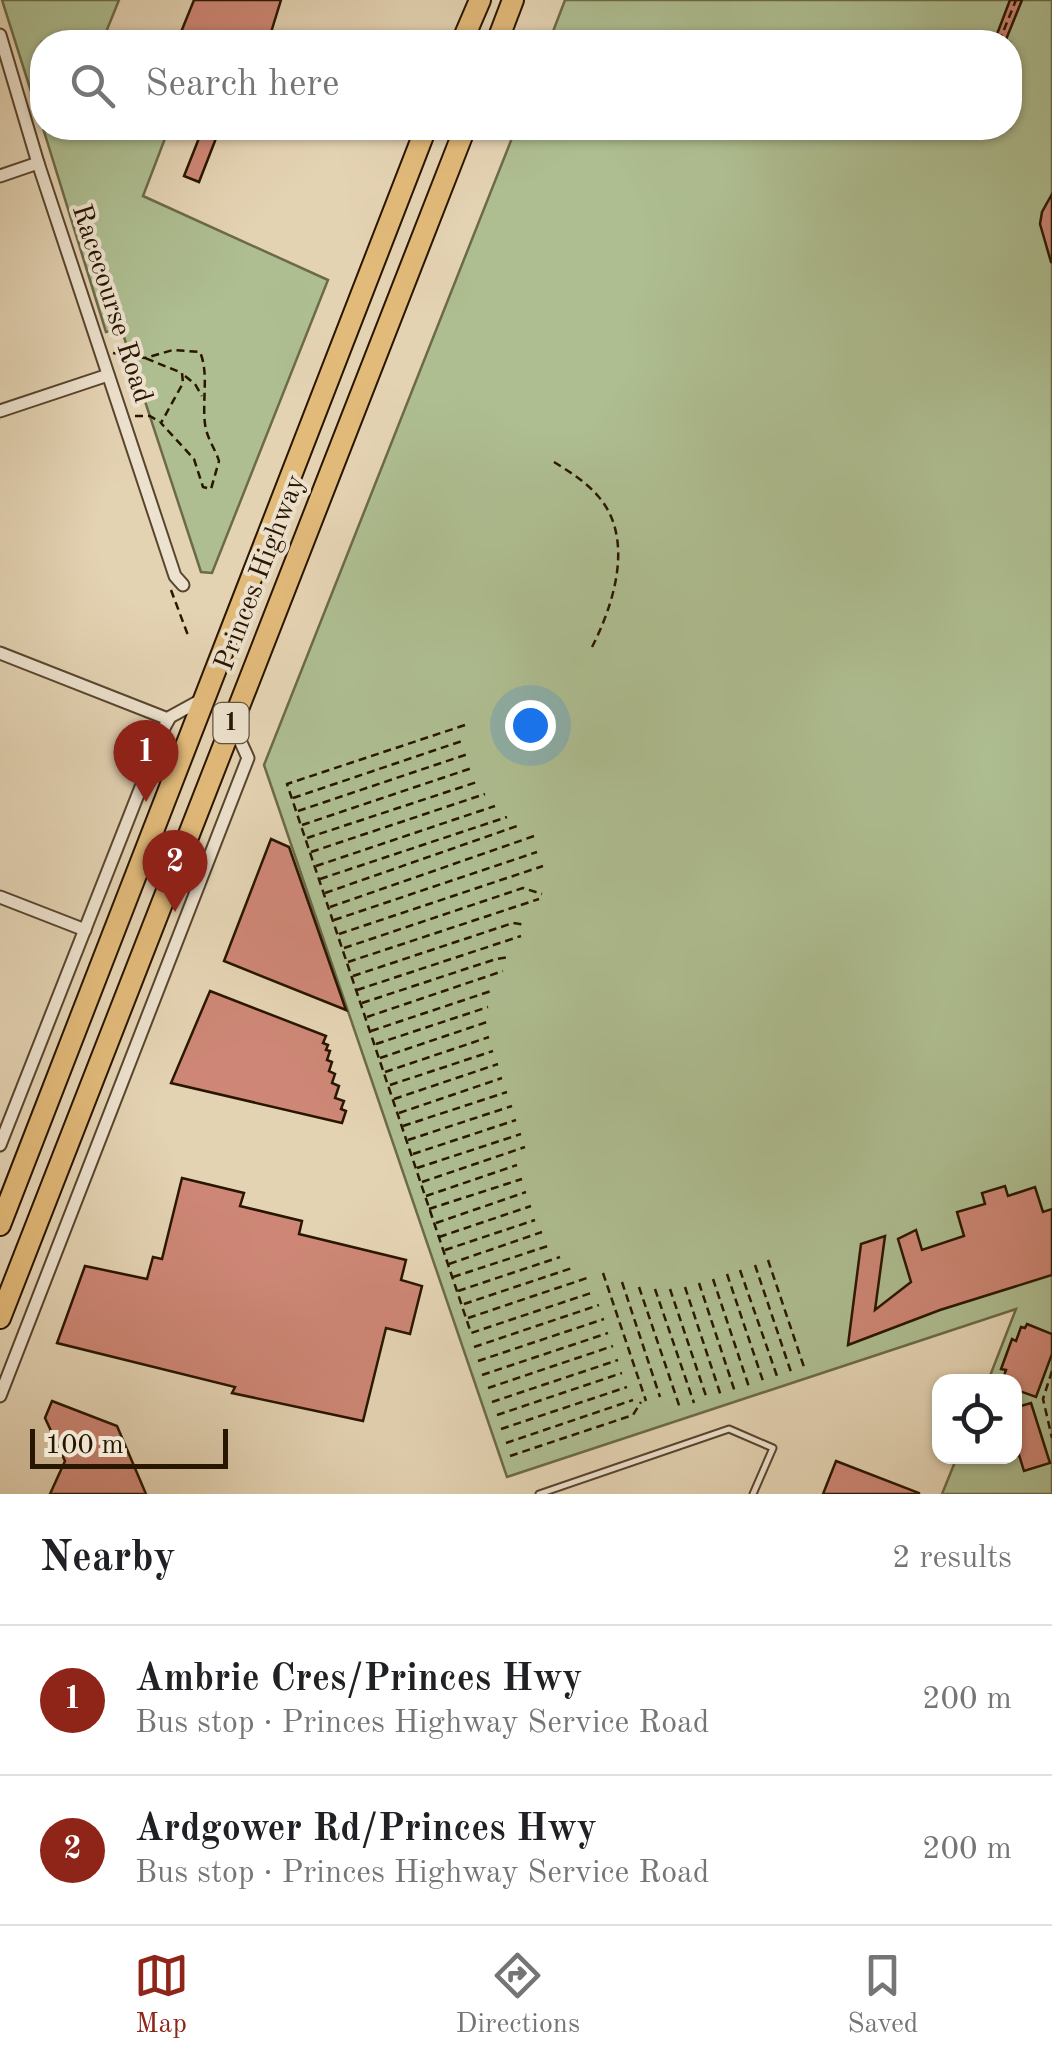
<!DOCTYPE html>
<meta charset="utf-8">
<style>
:root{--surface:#fff;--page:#f6f6f6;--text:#202124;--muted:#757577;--line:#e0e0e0;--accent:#8f2418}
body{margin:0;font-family:"Old Standard TT",serif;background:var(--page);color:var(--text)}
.controls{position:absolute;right:30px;bottom:30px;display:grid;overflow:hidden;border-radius:20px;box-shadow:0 2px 8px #0004}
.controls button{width:90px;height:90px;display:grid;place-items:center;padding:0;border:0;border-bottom:2px solid var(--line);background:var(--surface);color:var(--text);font:50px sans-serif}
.scale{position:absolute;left:30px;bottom:25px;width:198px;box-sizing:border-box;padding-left:10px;border:5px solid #291601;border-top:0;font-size:28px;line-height:35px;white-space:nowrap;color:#291601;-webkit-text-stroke:8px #ede2ce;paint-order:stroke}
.you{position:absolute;left:530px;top:725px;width:35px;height:35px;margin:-25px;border:8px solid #fff;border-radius:50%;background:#1a73e8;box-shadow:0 0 0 15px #1a73e833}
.badge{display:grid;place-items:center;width:65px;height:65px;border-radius:50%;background:var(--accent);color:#fff;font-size:32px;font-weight:700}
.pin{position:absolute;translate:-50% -82px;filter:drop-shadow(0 2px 5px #0008)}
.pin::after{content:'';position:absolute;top:52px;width:35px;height:30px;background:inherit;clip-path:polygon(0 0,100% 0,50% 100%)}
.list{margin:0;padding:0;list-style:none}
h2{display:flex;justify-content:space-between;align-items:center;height:130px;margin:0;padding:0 40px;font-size:42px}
h2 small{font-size:32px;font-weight:400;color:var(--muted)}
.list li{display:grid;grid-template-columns:65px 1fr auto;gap:30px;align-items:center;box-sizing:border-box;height:150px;padding:0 40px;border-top:2px solid var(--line)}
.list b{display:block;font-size:38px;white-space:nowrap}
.list p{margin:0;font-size:32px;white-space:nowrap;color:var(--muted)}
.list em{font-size:32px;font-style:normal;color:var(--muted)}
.icon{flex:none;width:55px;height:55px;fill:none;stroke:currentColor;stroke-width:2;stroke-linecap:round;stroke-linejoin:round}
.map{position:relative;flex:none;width:1052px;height:1494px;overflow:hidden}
.search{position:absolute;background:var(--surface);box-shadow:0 2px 8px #0004;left:30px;right:30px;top:30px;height:110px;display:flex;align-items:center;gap:25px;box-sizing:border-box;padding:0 35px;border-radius:40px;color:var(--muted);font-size:38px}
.sheet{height:430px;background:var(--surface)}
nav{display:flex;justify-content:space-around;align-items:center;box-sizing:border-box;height:140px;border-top:2px solid var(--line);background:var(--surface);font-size:28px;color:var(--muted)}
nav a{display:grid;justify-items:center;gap:5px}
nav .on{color:var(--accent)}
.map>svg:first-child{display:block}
.green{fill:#aebe91;stroke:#6c6a49;stroke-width:2.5}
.building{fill:#ce8776;stroke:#291601;stroke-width:2.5}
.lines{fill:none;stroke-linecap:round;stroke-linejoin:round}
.lane-casing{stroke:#58452e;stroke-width:9}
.street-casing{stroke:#58452e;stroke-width:15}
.highway-casing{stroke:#291601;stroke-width:24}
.path{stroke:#291601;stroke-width:2.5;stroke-dasharray:8 5;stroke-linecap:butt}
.lane{stroke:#ede2ce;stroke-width:5}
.street{stroke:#ede2ce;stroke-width:11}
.highway{stroke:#e2ba7a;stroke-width:20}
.labels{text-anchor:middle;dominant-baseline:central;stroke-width:8;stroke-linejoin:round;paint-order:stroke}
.shield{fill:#ede2ce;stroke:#64533e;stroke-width:2.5}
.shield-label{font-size:25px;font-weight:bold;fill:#291601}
.street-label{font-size:28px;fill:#291601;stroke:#ede2ce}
</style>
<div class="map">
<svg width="1052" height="1494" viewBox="0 0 1052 1494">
<rect width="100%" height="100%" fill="#e4d3b3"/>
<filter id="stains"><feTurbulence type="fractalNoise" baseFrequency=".002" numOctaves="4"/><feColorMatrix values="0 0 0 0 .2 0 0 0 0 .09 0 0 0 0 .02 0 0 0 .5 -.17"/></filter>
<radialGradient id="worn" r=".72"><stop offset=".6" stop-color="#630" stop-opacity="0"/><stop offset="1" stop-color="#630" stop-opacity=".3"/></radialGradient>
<g class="green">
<path d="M 2,0 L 119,0 L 102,42 L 42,42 L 42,126 Z"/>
<path d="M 565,0 L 1052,0 L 1052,1494 L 942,1494 L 957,1457 L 1014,1456 L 1014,1382 L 988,1381 L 1016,1309 L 507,1477 L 264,765 L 516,128 L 1010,128 L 1010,42 L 549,42 Z"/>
<path d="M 43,128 L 169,128 L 143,196 L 328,280 L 212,573 L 201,572 L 121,328 L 106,332 Z"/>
</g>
<g class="building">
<path d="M 194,0 L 281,0 L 268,42 L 177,42 Z"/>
<path d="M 1010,0 L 1022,0 L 1005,42 L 994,42 Z"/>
<path d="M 203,128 L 220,128 L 199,182 L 184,176 Z"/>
<path d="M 1052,194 L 1052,262 L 1051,262 L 1040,224 L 1042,212 Z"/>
<path d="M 271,839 L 289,847 L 346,1010 L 224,961 Z"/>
<path d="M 210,991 L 326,1036 L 323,1043 L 328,1045 L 326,1050 L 330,1051 L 327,1060 L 332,1062 L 329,1071 L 335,1074 L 332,1083 L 339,1086 L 335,1098 L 344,1101 L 341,1109 L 346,1111 L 342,1123 L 171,1083 Z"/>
<path d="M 182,1178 L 244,1193 L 240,1206 L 302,1221 L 299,1234 L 406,1260 L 401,1280 L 422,1286 L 410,1334 L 386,1328 L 363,1421 L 232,1393 L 235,1387 L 57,1343 L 85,1266 L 147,1279 L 153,1257 L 162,1259 Z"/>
<path d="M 1005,1186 L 1008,1196 L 1035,1187 L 1043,1212 L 1052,1209 L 1052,1275 L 940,1310 L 848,1345 L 861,1244 L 885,1236 L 875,1310 L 911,1282 L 898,1239 L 916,1230 L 922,1250 L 964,1236 L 957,1212 L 985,1204 L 982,1193 Z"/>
<path d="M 1027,1324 L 1052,1334 L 1052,1354 L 1036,1397 L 1014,1389 L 1014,1382 L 1002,1382 L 1006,1370 L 1001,1369 L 1012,1339 L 1016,1341 L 1021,1327 L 1025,1328 Z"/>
<path d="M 52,1401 L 117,1426 L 146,1494 L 50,1494 L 65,1461 L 45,1418 Z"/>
<path d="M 1031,1403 L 1050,1463 L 1024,1471 L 1019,1455 L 1014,1457 L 1014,1408 Z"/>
<path d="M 836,1461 L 919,1493 L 919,1494 L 823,1494 Z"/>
</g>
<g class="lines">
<g class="lane-casing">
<path id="lane" d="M 539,1494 L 729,1429 L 773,1448 L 753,1494"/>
</g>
<g class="street-casing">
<g id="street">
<path d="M 0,35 L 38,163 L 175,576 L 183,585"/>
<path d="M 0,176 L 38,163"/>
<path d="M 0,411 L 108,375"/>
<path d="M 0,653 L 168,719"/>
<path d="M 0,897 L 85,930"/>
<path d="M 0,1145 L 165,726 L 170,717 L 201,700"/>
<path d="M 0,1396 L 248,758 L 233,725"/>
</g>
</g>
<g class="highway-casing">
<g id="highway">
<path d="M 462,42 L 480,0"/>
<path d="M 497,42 L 513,0"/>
<path d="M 0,1225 L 426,128"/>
<path d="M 0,1318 L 465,128"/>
</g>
</g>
<g class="path">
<path d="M 999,42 L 1016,0"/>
<path d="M 113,353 L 145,358 L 173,350 L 200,352 C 209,373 202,400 205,424 C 207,439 215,448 219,461 L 211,489 L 203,487 L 194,459 L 161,423 L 183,383 L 182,373 L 145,358"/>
<path d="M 185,376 L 195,384 L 202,396"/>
<path d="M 135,416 L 150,416 L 160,422"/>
<path d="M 554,462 C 570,472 586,482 598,496 C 635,538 614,604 592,647"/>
<path d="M 171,590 L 189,638"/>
<path d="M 465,725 L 287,784 L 471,1333 L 594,1292"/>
<path d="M 293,798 L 465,740"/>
<path d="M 298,811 L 468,754"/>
<path d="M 302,825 L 472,768"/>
<path d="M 307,838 L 477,782"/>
<path d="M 311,852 L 485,794"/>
<path d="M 316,866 L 495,806"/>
<path d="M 320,879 L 507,817"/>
<path d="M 325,893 L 520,825"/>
<path d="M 330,907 L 537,835"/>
<path d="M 334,920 L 537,852"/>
<path d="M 339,934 L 543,866"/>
<path d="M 344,948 L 523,888 L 542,894"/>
<path d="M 348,962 L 539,899"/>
<path d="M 353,976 L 513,923 L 526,925"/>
<path d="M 357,990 L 521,936"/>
<path d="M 362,1003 L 496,959 L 510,957"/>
<path d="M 367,1017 L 503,971"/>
<path d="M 371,1031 L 494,990"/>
<path d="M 376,1044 L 488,1007"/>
<path d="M 380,1058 L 487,1022"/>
<path d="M 385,1072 L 489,1037"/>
<path d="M 390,1085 L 493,1051"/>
<path d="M 394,1099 L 498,1064"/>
<path d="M 399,1113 L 502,1078"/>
<path d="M 403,1126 L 507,1092"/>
<path d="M 408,1140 L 512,1106"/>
<path d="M 413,1154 L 516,1120"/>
<path d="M 417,1168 L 521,1134"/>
<path d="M 422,1182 L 525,1147"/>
<path d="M 426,1196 L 517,1165"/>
<path d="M 429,1209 L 522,1179"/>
<path d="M 436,1223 L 526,1192"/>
<path d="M 439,1237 L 531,1206"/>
<path d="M 445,1250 L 535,1220"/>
<path d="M 768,1260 L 805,1370"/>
<path d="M 449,1264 L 542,1232"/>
<path d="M 755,1265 L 792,1375"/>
<path d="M 740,1270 L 778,1379"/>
<path d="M 603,1273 L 646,1401"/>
<path d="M 727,1274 L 764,1384"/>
<path d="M 453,1277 L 551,1245"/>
<path d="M 713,1279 L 749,1387"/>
<path d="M 622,1282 L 660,1397"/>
<path d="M 699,1283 L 735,1392"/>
<path d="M 639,1287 L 680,1408"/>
<path d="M 685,1287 L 721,1396"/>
<path d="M 655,1289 L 694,1403"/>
<path d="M 670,1289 L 707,1399"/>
<path d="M 458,1291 L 560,1257"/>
<path d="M 464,1304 L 572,1268"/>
<path d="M 468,1318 L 590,1277"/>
<path d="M 474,1347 L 599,1305"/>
<path d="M 478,1361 L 604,1319"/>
<path d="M 1052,1371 L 1043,1399 L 1052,1438"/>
<path d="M 482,1375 L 608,1333"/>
<path d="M 488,1388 L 613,1346"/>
<path d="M 492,1402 L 618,1360"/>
<path d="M 497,1415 L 622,1373"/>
<path d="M 501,1429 L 627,1387"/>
<path d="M 506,1443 L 633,1400"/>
<path d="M 510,1456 L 633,1415 L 641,1402"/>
</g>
<use href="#lane" class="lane"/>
<use href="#street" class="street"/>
<use href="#highway" class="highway"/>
</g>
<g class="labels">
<rect class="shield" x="213.5" y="703" width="35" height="40" rx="8"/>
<g class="shield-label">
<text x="231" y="723">1</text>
</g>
<g class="street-label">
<text transform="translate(111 304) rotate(72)">Racecourse Road</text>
<text transform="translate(261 573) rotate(-69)">Princes Highway</text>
</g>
</g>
<rect width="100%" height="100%" filter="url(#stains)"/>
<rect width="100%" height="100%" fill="url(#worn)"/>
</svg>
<div class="controls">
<button><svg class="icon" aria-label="locate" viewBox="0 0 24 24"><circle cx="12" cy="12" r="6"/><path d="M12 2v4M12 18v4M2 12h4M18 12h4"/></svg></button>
</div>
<div class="scale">100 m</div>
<div class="you"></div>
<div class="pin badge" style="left:146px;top:802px">1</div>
<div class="pin badge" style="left:175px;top:912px">2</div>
<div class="search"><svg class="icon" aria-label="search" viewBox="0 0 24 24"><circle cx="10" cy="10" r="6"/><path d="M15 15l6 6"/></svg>Search here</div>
</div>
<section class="sheet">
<h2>Nearby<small>2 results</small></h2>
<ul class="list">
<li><span class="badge">1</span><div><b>Ambrie Cres/Princes Hwy</b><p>Bus stop · Princes Highway Service Road</p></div><em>200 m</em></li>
<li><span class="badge">2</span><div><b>Ardgower Rd/Princes Hwy</b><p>Bus stop · Princes Highway Service Road</p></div><em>200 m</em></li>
</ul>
</section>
<nav>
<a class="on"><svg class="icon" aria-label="map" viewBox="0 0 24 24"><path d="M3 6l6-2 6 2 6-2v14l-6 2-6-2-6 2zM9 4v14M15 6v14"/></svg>Map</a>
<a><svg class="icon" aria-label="directions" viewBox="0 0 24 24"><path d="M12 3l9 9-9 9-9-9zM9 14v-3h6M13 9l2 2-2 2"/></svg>Directions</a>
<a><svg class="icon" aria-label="saved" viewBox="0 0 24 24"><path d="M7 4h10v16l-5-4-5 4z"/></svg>Saved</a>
</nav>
